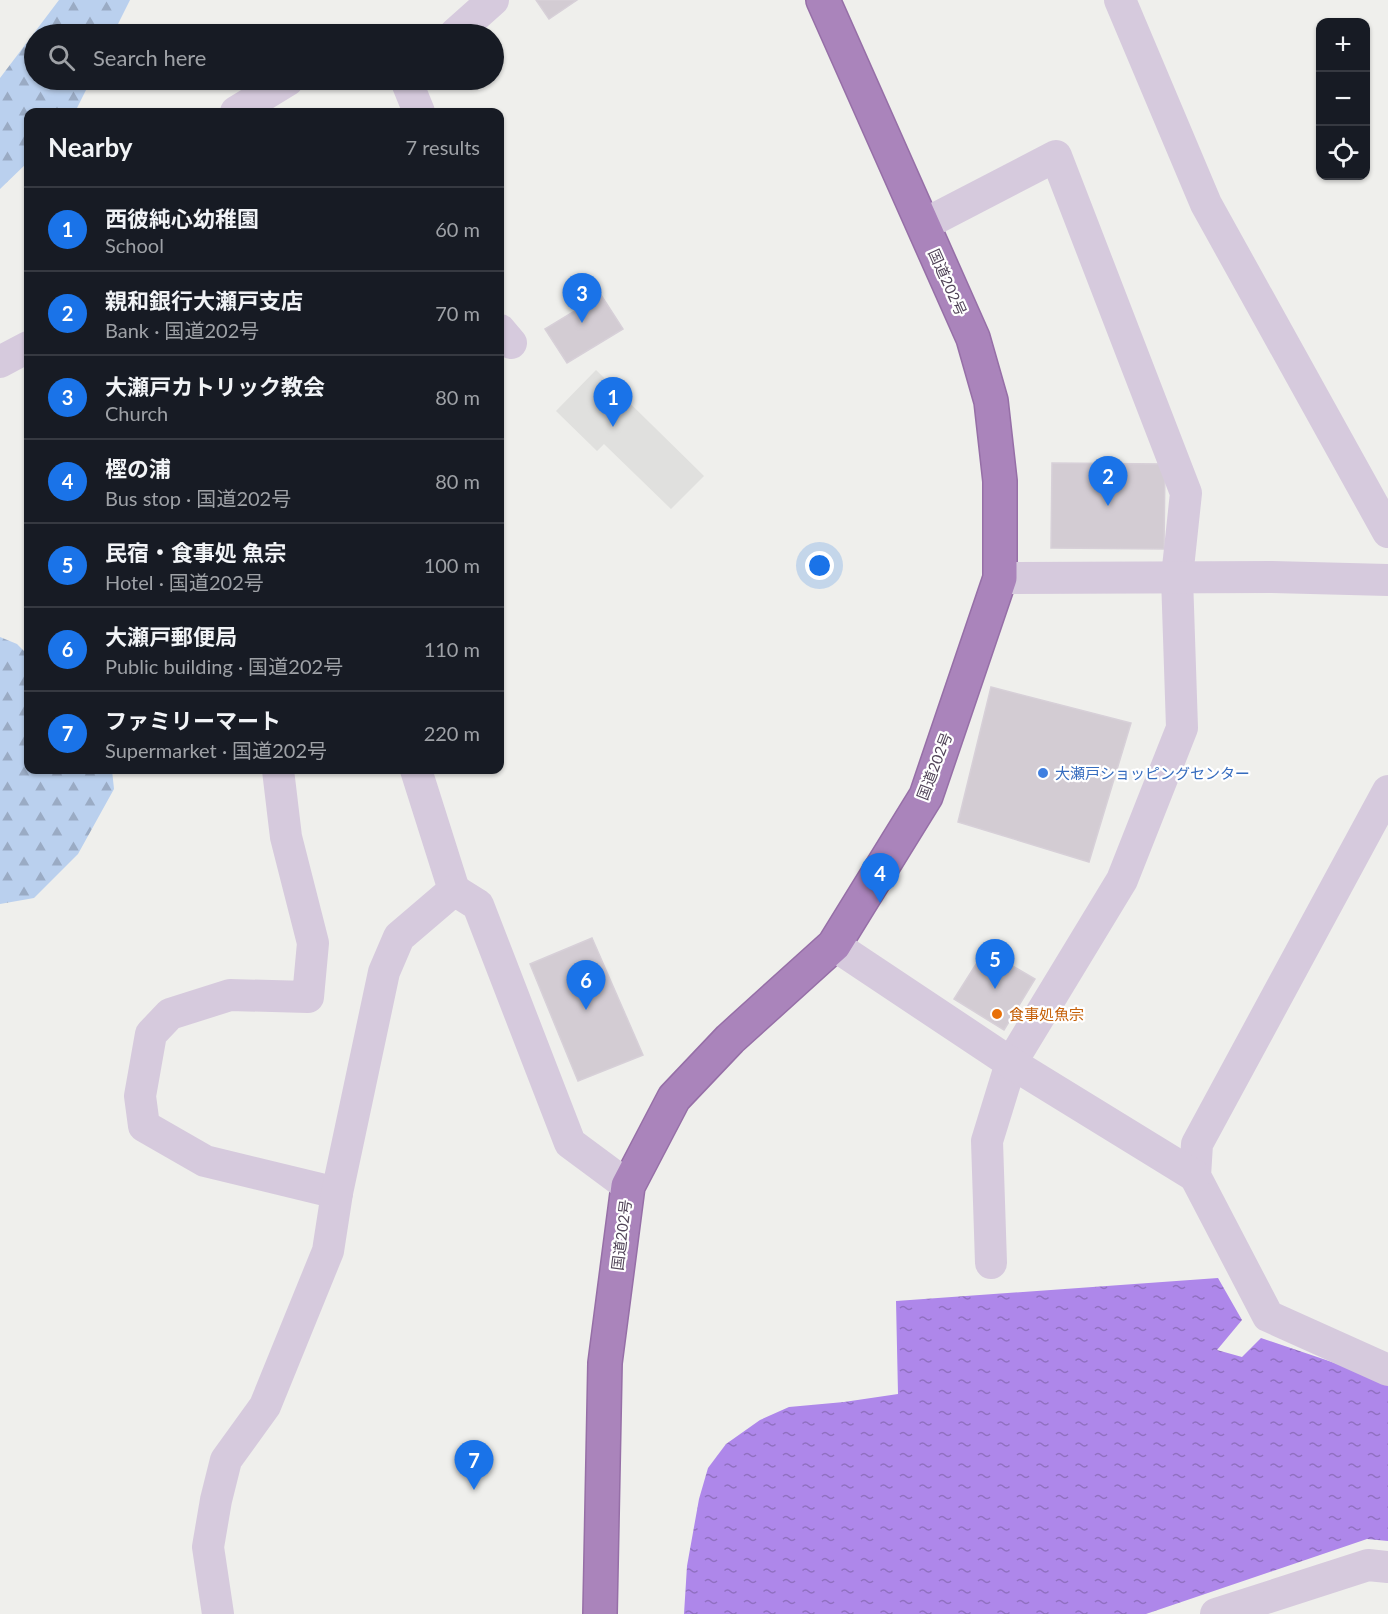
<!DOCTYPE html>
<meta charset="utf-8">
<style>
:root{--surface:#171b24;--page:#20242c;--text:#f1f3f6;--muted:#9ea1a6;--line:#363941;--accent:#1a73e8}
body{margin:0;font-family:Lato,"Noto Sans JP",sans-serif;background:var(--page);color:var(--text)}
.controls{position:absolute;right:18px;top:18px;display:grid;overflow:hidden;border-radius:12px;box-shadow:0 2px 4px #0004}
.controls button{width:54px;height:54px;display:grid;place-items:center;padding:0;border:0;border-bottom:2px solid var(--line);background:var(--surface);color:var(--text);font:30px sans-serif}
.you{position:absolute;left:820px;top:566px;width:21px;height:21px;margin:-15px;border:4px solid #fff;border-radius:50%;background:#1a73e8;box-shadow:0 0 0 9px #1a73e833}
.badge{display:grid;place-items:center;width:39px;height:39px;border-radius:50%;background:var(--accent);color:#fff;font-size:20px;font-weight:700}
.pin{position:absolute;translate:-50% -50px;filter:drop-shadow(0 2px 3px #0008)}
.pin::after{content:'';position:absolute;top:32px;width:21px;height:18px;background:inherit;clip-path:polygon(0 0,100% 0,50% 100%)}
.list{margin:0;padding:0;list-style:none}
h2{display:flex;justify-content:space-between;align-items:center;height:78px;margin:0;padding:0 24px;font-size:26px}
h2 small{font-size:20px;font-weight:400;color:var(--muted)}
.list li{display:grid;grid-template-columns:39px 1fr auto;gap:18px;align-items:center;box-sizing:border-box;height:84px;padding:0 24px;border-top:2px solid var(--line)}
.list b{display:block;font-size:22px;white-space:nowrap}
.list p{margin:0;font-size:20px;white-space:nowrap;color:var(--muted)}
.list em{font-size:20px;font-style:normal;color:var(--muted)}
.icon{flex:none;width:33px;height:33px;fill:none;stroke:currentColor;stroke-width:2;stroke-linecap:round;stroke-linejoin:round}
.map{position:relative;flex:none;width:1388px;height:1614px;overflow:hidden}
.search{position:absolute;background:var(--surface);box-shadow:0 2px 4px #0004;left:24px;top:24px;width:480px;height:66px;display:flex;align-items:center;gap:15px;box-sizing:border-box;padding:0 21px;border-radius:33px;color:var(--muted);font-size:22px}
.panel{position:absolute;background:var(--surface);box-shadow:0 2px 4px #0004;left:24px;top:108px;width:480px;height:666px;border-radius:12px}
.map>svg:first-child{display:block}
.education{fill:#e0e0de}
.forest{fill:url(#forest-firs)}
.water{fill:url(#water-ripples)}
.building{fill:#d3ccd3;stroke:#d7d0d8;stroke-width:1.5}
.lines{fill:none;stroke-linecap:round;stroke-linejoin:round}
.highway-casing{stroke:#966fa7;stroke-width:36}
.minor{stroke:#d6cadd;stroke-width:32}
.highway{stroke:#aa84bb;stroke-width:33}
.shop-dot{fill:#3f7fe0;stroke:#fff;stroke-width:2}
.food-dot{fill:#e8710a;stroke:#fff;stroke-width:2}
.labels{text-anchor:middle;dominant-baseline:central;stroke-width:4.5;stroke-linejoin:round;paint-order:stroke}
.street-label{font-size:15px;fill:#524559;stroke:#fff}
.shop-label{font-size:15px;fill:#366cbe;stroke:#fff;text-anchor:start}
.food-label{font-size:15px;fill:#c56008;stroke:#fff;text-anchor:start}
</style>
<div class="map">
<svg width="1388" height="1614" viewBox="0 0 1388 1614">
<defs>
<pattern id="forest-firs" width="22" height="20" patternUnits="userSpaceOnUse" patternTransform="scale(1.5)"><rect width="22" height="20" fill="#bad0ee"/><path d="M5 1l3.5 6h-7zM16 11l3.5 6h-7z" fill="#9aabc4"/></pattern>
<pattern id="water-ripples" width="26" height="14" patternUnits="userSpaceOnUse" patternTransform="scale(1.5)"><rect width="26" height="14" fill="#ae87ea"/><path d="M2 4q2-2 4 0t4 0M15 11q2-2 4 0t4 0" fill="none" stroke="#9070c1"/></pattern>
</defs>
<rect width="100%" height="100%" fill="#efefec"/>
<path class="education" d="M 596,370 L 704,476 L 671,509 L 604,444 L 597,451 L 556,411 Z"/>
<g class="forest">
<path d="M 59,0 L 130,0 L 113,34 L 34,34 L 34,80 L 91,80 L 75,112 L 28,112 L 28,162 L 0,189 L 0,78 Z"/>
<path d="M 0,637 L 17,644 L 28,655 L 28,770 L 112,770 L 114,789 L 78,854 L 34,898 L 0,904 Z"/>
</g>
<path class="water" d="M 1218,1278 L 1242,1320 L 1217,1350 L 1242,1357 L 1261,1338 L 1388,1381 L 1388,1541 L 1367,1539 L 1146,1614 L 684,1614 L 687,1566 L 699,1499 L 708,1468 L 726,1444 L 760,1420 L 789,1407 L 844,1402 L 898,1394 L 896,1301 Z"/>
<g class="building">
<path d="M 536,0 L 577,0 L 549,19 Z"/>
<path d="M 601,295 L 623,329 L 567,363 L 545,329 Z"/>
<path d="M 1052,463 L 1165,464 L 1164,549 L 1051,548 Z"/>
<path d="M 991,687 L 1131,723 L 1089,862 L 958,822 Z"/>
<path d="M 592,938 L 643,1055 L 578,1081 L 530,964 Z"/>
<path d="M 985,950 L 1035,979 L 1004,1030 L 954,999 Z"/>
</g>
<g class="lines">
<g class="highway-casing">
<path id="highway" d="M 600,1614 L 605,1363 L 628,1186 L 674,1098 L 730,1039 L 834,945 L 926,796 L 1000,578 L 1000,481 L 991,401 L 973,338 L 823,0"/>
</g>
<g class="minor">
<path d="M 1120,0 L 1206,204 L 1388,532"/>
<path d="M 455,34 L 493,0"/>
<path d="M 406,80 L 419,112"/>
<path d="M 236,112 L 288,80"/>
<path d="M 923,225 L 1056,156 L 1186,493 L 1177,577 L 1182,728 L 1122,880 L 1011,1063 L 987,1141 L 991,1263"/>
<path d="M 500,330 L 511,343"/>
<path d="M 0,362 L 28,347"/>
<path d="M 1000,578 L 1272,577 L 1388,580"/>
<path d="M 278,770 L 286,837 L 313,943 L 308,997 L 230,995 L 170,1014 L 151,1034 L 140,1096 L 144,1126 L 205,1161 L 337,1193"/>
<path d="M 416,770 L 454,890"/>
<path d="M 1388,791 L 1197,1144 L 1195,1176 L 1268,1316 L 1388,1370"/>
<path d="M 834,945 L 1011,1063 L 1195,1176"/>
<path d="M 218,1614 L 208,1547 L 216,1500 L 226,1460 L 265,1406 L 328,1251 L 337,1193 L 384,972 L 399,937 L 454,890 L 478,905 L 570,1143 L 628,1186"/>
<path d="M 1216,1614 L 1368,1565 L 1388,1567"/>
</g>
<use href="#highway" class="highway"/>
</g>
<circle class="shop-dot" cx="1043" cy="773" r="6"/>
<circle class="food-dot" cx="997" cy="1014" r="6"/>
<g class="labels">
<g class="street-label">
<text transform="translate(948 282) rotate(66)">国道202号</text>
<text transform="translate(934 766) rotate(-69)">国道202号</text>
<text transform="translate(621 1235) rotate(-83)">国道202号</text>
</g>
<g class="shop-label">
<text x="1055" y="773">大瀬戸ショッピングセンター</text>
</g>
<g class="food-label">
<text x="1009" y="1014">食事処魚宗</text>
</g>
</g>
</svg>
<div class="controls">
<button>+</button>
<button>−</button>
<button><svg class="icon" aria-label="locate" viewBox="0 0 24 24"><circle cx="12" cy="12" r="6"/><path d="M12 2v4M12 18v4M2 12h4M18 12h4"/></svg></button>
</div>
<div class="you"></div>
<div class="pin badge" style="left:613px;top:427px">1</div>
<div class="pin badge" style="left:1108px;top:506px">2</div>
<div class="pin badge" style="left:582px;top:323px">3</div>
<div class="pin badge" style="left:880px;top:903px">4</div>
<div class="pin badge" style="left:995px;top:989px">5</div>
<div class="pin badge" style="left:586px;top:1010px">6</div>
<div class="pin badge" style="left:474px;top:1490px">7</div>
<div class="search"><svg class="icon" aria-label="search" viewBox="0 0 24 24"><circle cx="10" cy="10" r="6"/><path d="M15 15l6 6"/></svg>Search here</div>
<section class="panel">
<h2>Nearby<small>7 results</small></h2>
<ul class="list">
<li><span class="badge">1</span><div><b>西彼純心幼稚園</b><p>School</p></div><em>60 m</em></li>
<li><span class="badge">2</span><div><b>親和銀行大瀬戸支店</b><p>Bank · 国道202号</p></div><em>70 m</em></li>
<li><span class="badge">3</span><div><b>大瀬戸カトリック教会</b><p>Church</p></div><em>80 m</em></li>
<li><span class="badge">4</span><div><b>樫の浦</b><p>Bus stop · 国道202号</p></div><em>80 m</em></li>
<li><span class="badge">5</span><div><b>民宿・食事処 魚宗</b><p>Hotel · 国道202号</p></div><em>100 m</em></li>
<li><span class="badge">6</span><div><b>大瀬戸郵便局</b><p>Public building · 国道202号</p></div><em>110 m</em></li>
<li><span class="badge">7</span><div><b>ファミリーマート</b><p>Supermarket · 国道202号</p></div><em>220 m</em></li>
</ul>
</section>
</div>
